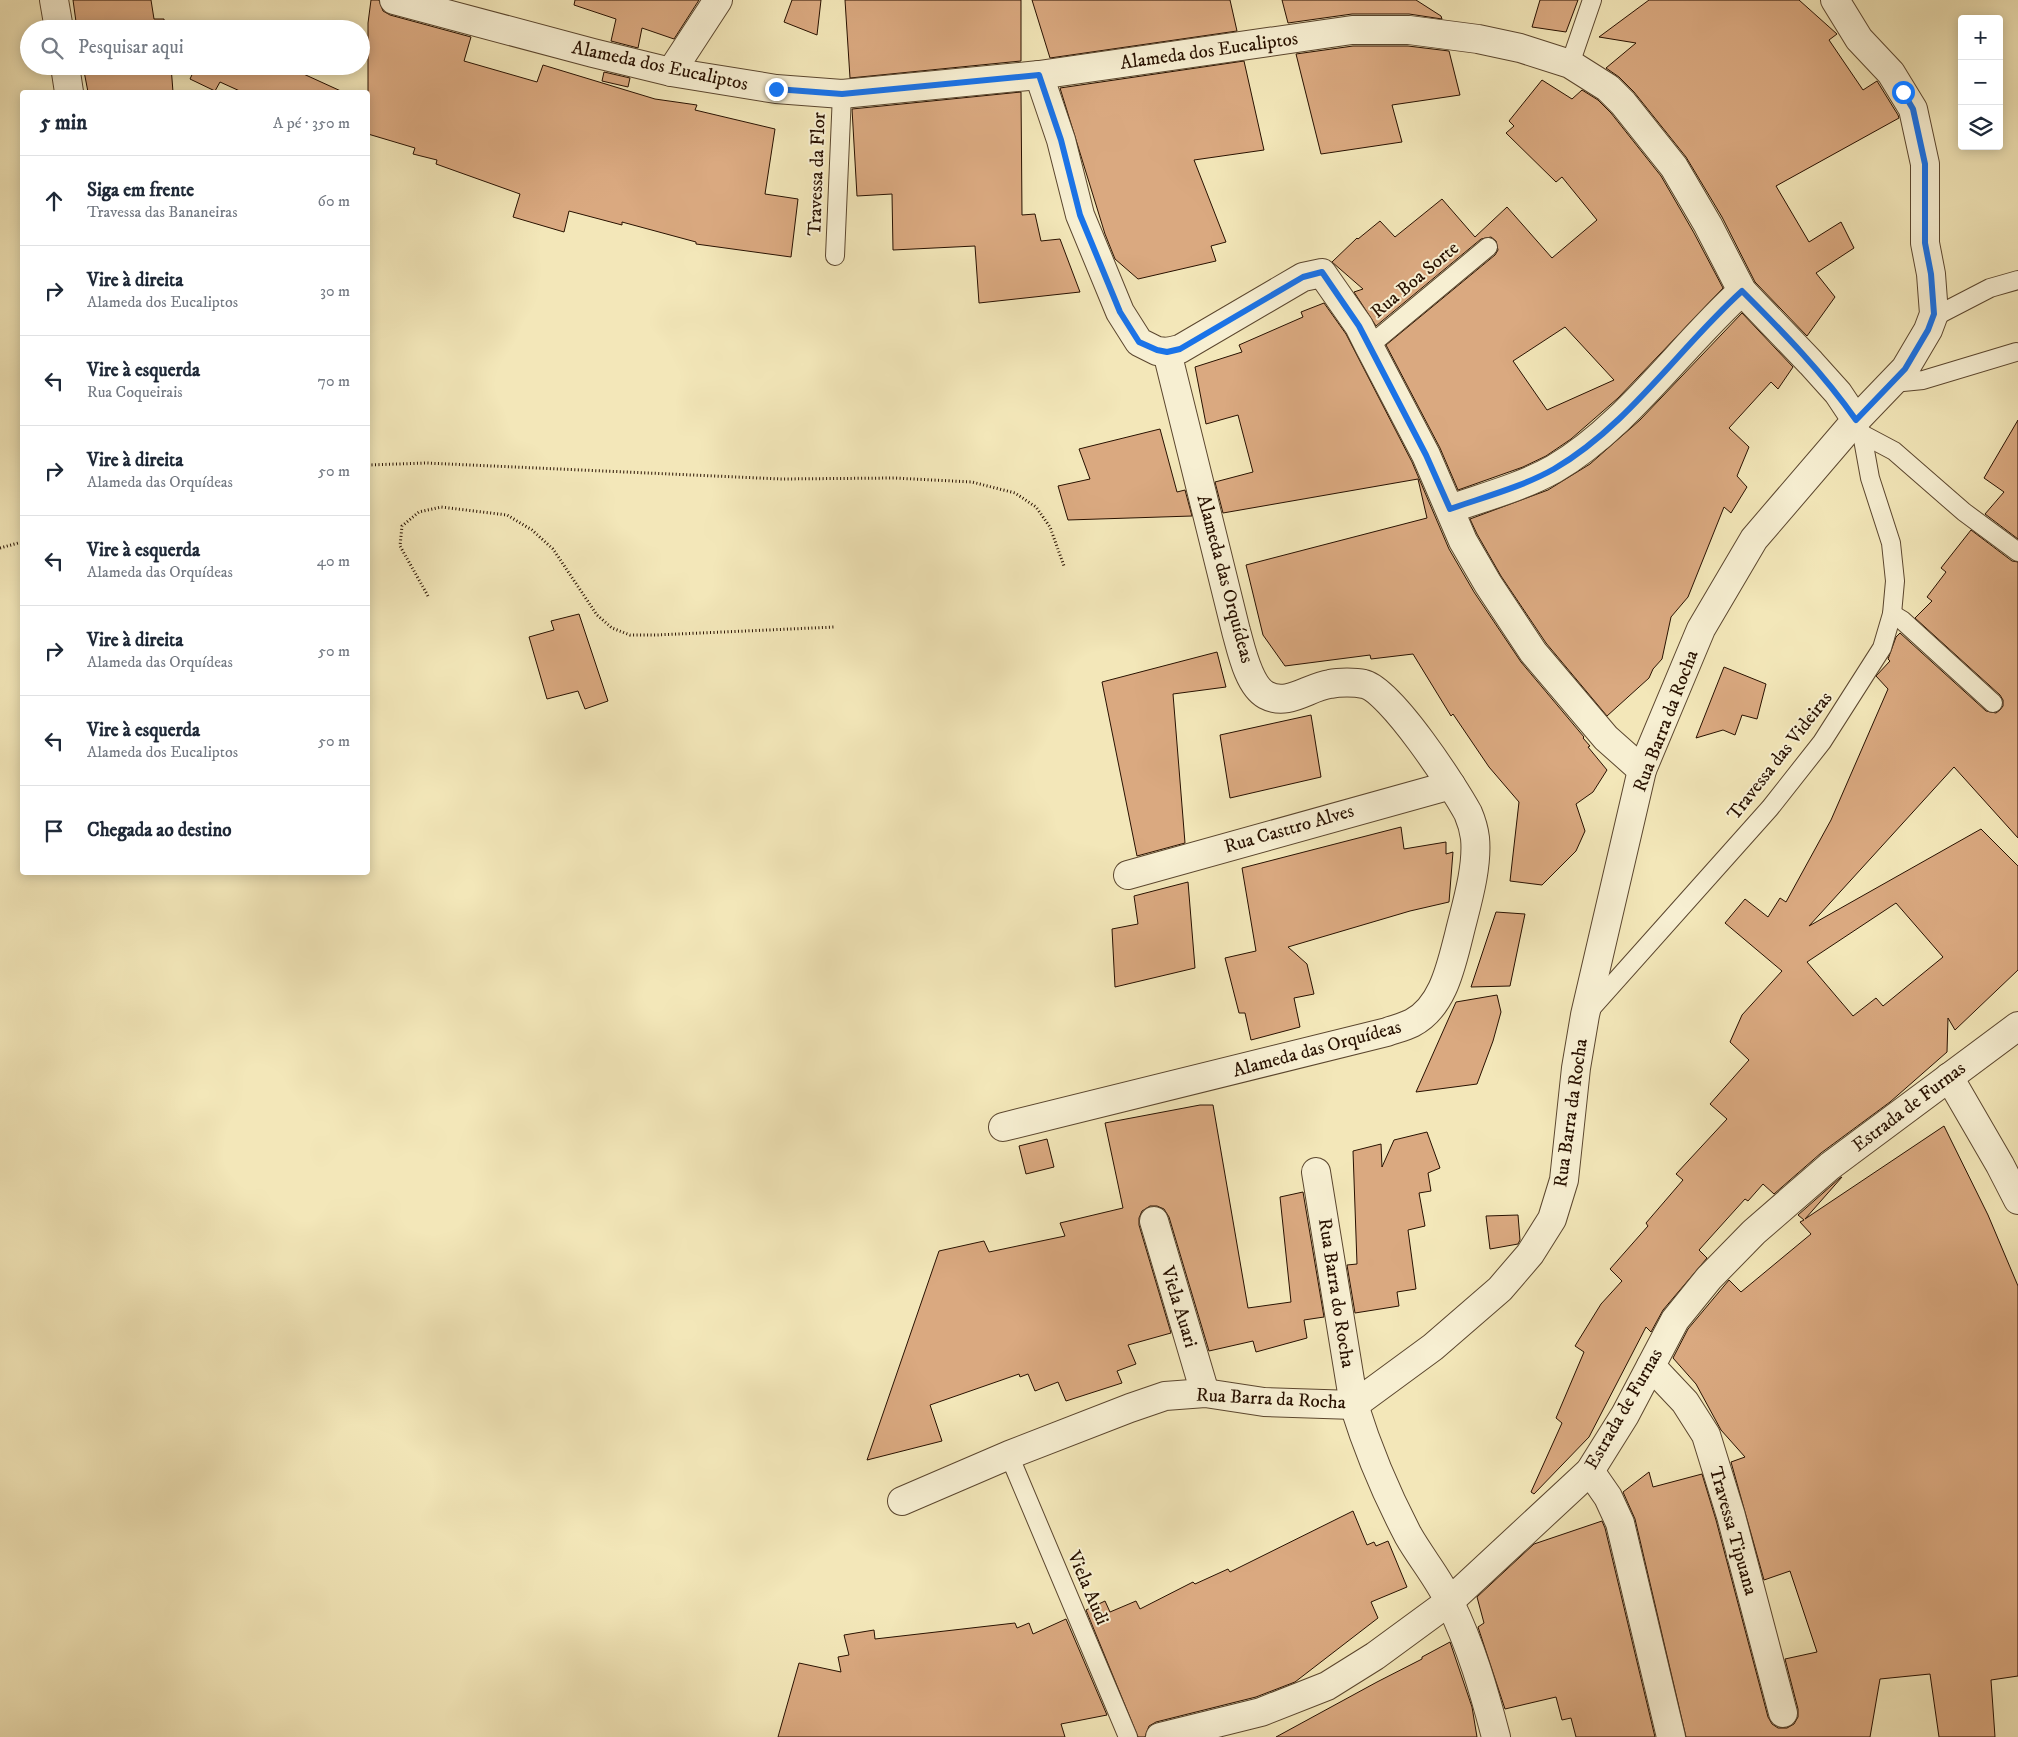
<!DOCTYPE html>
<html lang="pt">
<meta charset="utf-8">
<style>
:root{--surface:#fff;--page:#f2f2f3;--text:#1f2937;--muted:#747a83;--line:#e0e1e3}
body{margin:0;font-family:"IM FELL DW Pica",serif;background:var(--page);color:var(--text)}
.controls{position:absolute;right:15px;top:15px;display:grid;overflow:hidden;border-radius:5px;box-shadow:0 2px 12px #0003}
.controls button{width:45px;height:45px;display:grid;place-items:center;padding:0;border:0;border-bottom:1px solid var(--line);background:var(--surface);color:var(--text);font:25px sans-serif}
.stop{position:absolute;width:15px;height:15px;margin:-11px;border:4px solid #1a73e8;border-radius:50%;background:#fff}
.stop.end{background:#1a73e8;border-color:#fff;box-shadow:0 1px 5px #0008}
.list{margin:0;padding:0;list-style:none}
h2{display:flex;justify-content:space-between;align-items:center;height:65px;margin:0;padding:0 20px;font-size:21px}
h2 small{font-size:16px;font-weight:400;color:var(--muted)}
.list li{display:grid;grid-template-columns:32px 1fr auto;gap:15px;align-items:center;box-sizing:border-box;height:90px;padding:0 20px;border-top:1px solid var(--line)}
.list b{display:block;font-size:19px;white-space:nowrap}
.list p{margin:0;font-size:16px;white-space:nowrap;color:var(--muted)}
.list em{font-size:16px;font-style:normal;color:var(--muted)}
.icon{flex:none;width:28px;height:28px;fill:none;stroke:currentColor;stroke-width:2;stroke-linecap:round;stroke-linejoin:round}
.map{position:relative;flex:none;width:2018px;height:1737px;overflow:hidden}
.search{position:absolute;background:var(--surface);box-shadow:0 2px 12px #0003;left:20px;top:20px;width:350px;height:55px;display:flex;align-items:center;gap:12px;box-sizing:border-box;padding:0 18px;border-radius:28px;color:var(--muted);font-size:19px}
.panel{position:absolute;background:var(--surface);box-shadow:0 2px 12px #0003;left:20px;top:90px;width:350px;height:785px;border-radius:5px}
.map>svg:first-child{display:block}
.building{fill:#daa980;stroke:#281100;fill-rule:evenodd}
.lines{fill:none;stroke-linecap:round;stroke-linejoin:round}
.lane-casing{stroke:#5b462e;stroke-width:20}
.street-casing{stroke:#5b462e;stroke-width:30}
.path{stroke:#281100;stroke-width:3;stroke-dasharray:1 2.5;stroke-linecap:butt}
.lane{stroke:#f7efd2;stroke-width:18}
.street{stroke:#f7efd2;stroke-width:28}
.route{stroke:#1a73e8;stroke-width:6}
.labels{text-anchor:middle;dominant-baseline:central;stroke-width:4;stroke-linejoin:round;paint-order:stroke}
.street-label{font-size:19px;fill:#281100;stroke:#f7efd2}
</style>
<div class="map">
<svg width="2018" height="1737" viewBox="0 0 2018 1737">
<rect width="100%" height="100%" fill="#f3e7b9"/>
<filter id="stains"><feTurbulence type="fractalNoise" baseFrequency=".004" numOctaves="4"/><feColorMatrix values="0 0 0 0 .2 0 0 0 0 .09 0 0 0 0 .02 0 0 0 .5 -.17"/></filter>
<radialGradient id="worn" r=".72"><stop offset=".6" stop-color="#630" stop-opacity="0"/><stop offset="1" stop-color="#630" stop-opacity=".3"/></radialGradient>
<g class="building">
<path d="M 73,0 L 151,0 L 154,19 L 164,19 L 165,29 L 77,29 Z"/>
<path d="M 371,0 L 379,0 L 383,11 L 390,15 L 471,37 L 464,61 L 537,82 L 543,65 L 655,99 L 697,105 L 695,110 L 775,129 L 765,194 L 798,199 L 791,257 L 696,244 L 696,242 L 622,222 L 622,225 L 569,211 L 564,232 L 513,217 L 520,194 L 436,164 L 437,160 L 413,154 L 415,148 L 368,134 L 368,23 Z"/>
<path d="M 575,0 L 699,0 L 674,39 L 642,28 L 638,48 L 611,41 L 616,19 L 574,5 Z"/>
<path d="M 792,0 L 821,0 L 817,35 L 784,22 Z"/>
<path d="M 845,0 L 1021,0 L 1021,61 L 850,78 Z"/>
<path d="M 1032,0 L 1230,0 L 1237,31 L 1050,58 Z"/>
<path d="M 1282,0 L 1416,0 L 1441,16 L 1442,19 L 1409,14 L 1352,14 L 1288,23 Z"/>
<path d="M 1540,0 L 1578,0 L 1566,32 L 1532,27 Z"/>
<path d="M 1649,0 L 1799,0 L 1837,34 L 1829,40 L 1863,90 L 1877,81 L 1898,115 L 1899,118 L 1776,186 L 1809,242 L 1841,222 L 1854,248 L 1816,273 L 1835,297 L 1807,336 L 1755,282 L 1722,217 L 1686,157 L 1634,92 L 1619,77 L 1606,68 L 1636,43 L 1599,37 Z"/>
<path d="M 1353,46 L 1408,46 L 1449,51 L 1460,95 L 1392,105 L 1402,142 L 1321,154 L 1296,54 Z"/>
<path d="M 1244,61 L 1264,150 L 1194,160 L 1226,242 L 1211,246 L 1216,261 L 1138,279 L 1115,259 L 1105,234 L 1060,88 Z"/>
<path d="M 83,66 L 171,66 L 173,92 L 88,92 Z"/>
<path d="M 196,66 L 286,66 L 343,92 L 242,92 L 220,82 L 215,91 L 190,79 Z"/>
<path d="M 604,72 L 630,78 L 628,87 L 602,81 Z"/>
<path d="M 1542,80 L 1572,99 L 1582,90 L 1598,100 L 1611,113 L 1661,176 L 1694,233 L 1723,288 L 1618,398 L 1571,439 L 1546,456 L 1523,467 L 1458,490 L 1440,448 L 1386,345 L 1495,255 L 1498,250 L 1496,241 L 1491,237 L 1481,239 L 1376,326 L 1354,292 L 1363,289 L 1332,262 L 1357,238 L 1358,239 L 1380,221 L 1395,237 L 1442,199 L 1475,237 L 1507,207 L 1552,258 L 1597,220 L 1562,177 L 1556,182 L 1506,133 L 1514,126 L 1509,121 ZM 1565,327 L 1614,380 L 1547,410 L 1513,361 Z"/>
<path d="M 1021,92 L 1022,215 L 1035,214 L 1041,241 L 1060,239 L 1080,292 L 979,303 L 975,246 L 893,250 L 892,194 L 857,196 L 852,109 Z"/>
<path d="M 1324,303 L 1346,334 L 1412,462 L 1449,549 L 1474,592 L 1521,662 L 1584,737 L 1583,738 L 1590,746 L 1588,747 L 1607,770 L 1593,792 L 1576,804 L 1585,831 L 1576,851 L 1542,885 L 1510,881 L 1519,802 L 1489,767 L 1453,714 L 1451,716 L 1413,654 L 1371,659 L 1370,655 L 1285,666 L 1263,635 L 1246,565 L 1427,518 L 1418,479 L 1223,513 L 1215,482 L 1253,472 L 1238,415 L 1206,424 L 1195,367 L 1242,352 L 1239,345 L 1303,317 L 1301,312 Z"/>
<path d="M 1742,313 L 1793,367 L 1778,389 L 1771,382 L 1729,428 L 1749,447 L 1737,476 L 1747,487 L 1731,513 L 1724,507 L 1688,597 L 1671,617 L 1662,659 L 1653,669 L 1649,678 L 1607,716 L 1546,643 L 1501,576 L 1477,534 L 1470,519 L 1548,490 L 1590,464 L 1640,420 Z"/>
<path d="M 2018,420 L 2018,539 L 1985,514 L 2004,492 L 1984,478 Z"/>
<path d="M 1160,429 L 1177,492 L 1185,490 L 1192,516 L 1068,520 L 1058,486 L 1090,479 L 1079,449 Z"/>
<path d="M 1971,530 L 2012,561 L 2018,562 L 2018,838 L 1954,767 L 1809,926 L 1981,829 L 2018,866 L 2018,970 L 1955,1030 L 1948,1018 L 1947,1052 L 1890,1102 L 1821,1153 L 1774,1194 L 1763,1184 L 1748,1201 L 1745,1199 L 1699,1250 L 1707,1258 L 1663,1310 L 1651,1332 L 1646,1327 L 1589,1437 L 1534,1494 L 1531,1492 L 1562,1423 L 1556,1418 L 1584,1352 L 1575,1346 L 1601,1304 L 1622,1281 L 1610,1269 L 1648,1226 L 1646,1223 L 1683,1180 L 1676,1174 L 1727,1119 L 1710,1104 L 1749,1060 L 1730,1042 L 1742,1015 L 1782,971 L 1725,923 L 1745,899 L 1768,917 L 1780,898 L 1786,902 L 1831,820 L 1888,689 L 1876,676 L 1890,661 L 1888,659 L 1896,637 L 1900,633 L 1986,711 L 1996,713 L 2000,710 L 2003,706 L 2003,700 L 2000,695 L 1915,618 L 1932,601 L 1927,597 L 1946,572 L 1941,568 ZM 1896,903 L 1943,957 L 1883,1006 L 1876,998 L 1853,1016 L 1807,962 Z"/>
<path d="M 579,614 L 608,701 L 585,709 L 578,691 L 547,699 L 529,637 L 554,630 L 551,621 Z"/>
<path d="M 1217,652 L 1226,687 L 1173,694 L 1185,843 L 1137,856 L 1102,682 Z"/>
<path d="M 1724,667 L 1766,684 L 1757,719 L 1742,715 L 1735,735 L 1723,730 L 1696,738 Z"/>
<path d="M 1311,715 L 1321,777 L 1230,798 L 1220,735 Z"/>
<path d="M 1401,827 L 1404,849 L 1446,842 L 1446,854 L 1453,852 L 1449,902 L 1410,911 L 1288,947 L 1307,964 L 1314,994 L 1294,998 L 1300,1027 L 1251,1040 L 1245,1013 L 1239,1013 L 1225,958 L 1256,951 L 1242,868 Z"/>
<path d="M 1188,882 L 1195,968 L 1115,987 L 1112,929 L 1138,924 L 1134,896 Z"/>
<path d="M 1496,912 L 1525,914 L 1510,986 L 1471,987 Z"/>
<path d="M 1497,995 L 1501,1012 L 1493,1041 L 1477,1084 L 1416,1092 L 1456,1002 Z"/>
<path d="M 1200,1105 L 1213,1105 L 1248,1308 L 1291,1302 L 1280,1197 L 1303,1192 L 1324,1317 L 1304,1320 L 1307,1338 L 1256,1352 L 1253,1341 L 1209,1351 L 1169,1217 L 1164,1209 L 1157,1206 L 1150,1206 L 1142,1211 L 1139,1218 L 1139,1225 L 1171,1333 L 1128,1345 L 1136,1364 L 1117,1371 L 1122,1383 L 1066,1401 L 1058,1382 L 1035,1391 L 1028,1374 L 1020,1377 L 1019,1374 L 930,1405 L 942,1441 L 867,1460 L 939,1251 L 984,1241 L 989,1252 L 1065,1236 L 1060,1223 L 1123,1208 L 1105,1123 Z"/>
<path d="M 1944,1126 L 1988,1215 L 2018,1286 L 2018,1676 L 1991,1680 L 1995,1737 L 1939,1737 L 1930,1674 L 1880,1679 L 1870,1737 L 1686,1737 L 1635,1519 L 1623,1492 L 1649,1472 L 1653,1487 L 1702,1474 L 1716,1520 L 1768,1717 L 1772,1724 L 1778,1728 L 1787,1728 L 1794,1724 L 1798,1717 L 1798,1709 L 1785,1659 L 1817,1652 L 1790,1571 L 1764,1580 L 1731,1462 L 1745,1457 L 1721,1430 L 1696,1384 L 1673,1358 L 1688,1329 L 1729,1280 L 1741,1292 L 1811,1234 L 1800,1222 L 1804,1220 L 1798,1215 L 1840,1178 L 1842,1177 L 1805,1219 Z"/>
<path d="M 1427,1132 L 1440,1168 L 1428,1173 L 1431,1191 L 1419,1193 L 1425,1226 L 1408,1230 L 1416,1289 L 1397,1292 L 1399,1306 L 1355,1313 L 1347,1265 L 1357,1264 L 1353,1151 L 1381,1144 L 1382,1167 L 1394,1140 Z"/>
<path d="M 1047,1139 L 1054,1167 L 1026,1174 L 1019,1146 Z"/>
<path d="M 1518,1215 L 1520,1240 L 1518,1244 L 1490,1249 L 1486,1216 Z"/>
<path d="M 1353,1511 L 1367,1545 L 1374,1542 L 1376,1546 L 1388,1541 L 1407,1587 L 1371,1602 L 1378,1618 L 1295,1682 L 1256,1697 L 1156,1722 L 1149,1726 L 1145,1737 L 1138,1737 L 1086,1610 L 1105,1601 L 1110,1612 L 1136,1601 L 1140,1609 L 1193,1582 L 1195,1584 L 1228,1569 L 1230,1572 Z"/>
<path d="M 1602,1521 L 1605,1528 L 1655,1737 L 1576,1737 L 1571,1718 L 1562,1720 L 1556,1697 L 1505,1709 L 1478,1627 L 1484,1623 L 1477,1597 L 1534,1544 Z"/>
<path d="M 1066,1619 L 1107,1715 L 1061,1724 L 1065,1737 L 778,1737 L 799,1663 L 841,1672 L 838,1657 L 849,1655 L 844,1635 L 874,1630 L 875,1639 L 1015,1623 L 1017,1628 L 1029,1623 L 1033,1634 Z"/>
<path d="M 1450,1642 L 1472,1707 L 1477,1737 L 1276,1737 L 1377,1682 L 1422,1659 L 1422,1657 Z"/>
</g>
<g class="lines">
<g class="lane-casing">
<g id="lane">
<path d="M 1570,64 L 1592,0"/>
<path d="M 835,256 L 842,94"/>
<path d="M 1932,318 L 1990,288 L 2018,280"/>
<path d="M 1369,346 L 1488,247"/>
<path d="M 1893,383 L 1923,380 L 2016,352"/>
<path d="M 1862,434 L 1894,451 L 1964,512 L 2018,552"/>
<path d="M 1892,614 L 1902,620 L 1993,703"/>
<path d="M 1588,1012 L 1770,808 L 1822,742 L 1882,648 L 1892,614 L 1895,581 L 1891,543 L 1870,478 L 1862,434 L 1856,420"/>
<path d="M 1009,1455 L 1128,1737"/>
</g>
</g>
<g class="street-casing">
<g id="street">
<path d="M 54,0 L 59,29"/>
<path d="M 394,0 L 593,53 L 671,72 L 776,89 L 842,94 L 1039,75 L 1352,30 L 1409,30 L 1478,39 L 1520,48 L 1570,64 L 1608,88 L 1623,103 L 1674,167 L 1708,225 L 1742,291 L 1811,363 L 1838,393 L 1856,420"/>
<path d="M 65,66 L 69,92"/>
<path d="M 671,72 L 718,0"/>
<path d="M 1039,75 L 1061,140 L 1080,215 L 1120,312 L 1139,342 L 1157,351 L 1167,352 L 1180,349 L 1303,277 L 1322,273 L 1359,326 L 1369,346 L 1426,455 L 1463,541 L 1488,584 L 1533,652 L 1606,738 L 1642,770"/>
<path d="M 1450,509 C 1484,497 1522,487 1554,469 C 1626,427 1680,347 1742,291"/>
<path d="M 1128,875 L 1451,785"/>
<path d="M 1949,1077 L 2000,1165 L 2018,1200"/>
<path d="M 1003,1127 L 1387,1032 C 1395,1029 1404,1027 1412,1023 C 1443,1007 1451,966 1459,935 C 1466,906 1478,868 1475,838 C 1474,830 1471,820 1468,813 C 1454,787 1390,689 1364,684 C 1355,682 1339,682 1330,684 C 1308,687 1288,707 1266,695 C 1248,685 1241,648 1236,631 L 1167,352"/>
<path d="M 1316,1172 L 1354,1405 C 1368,1450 1386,1493 1408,1535 C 1421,1558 1439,1579 1450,1603 C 1471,1646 1484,1691 1496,1737"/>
<path d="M 1154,1221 L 1205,1393"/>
<path d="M 1651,1366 L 1685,1402 L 1706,1435 L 1731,1516 L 1783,1713"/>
<path d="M 1590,1471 L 1608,1497 L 1620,1523 L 1671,1737"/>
<path d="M 902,1501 L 1009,1455 L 1130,1408 L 1165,1396 L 1205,1393 L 1264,1402 L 1354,1405 L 1433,1347 L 1500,1289 L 1530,1254 L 1552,1219 L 1564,1180 L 1576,1068 L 1585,1015 L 1642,770 L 1701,629 L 1754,539 L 1856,420 L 1905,369 L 1928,330 L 1934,314 L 1931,274 L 1925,243 L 1925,164 L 1913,109 L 1891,73 L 1859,39 L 1835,0"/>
<path d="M 1160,1737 L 1261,1712 L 1327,1686 L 1375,1656 L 1450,1601 L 1590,1471 L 1625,1415 L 1675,1320 L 1709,1278 L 1754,1232 L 1830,1166 L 2018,1026"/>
</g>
</g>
<g class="path">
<path d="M 368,465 L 426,463 L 781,479 L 894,478 L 972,482 L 1015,493 L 1036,507 L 1050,527 L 1064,566"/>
<path d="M 0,548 L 22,542"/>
<path d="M 428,596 L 400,546 L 402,526 L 419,512 L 441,507 L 507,515 L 532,530 L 553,549 L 597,615 L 612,628 L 630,635 L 656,635 L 835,627"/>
</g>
<use href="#lane" class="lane"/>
<use href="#street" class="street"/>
</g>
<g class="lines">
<path class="route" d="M 776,89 L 842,94 L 1039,75 L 1061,140 L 1080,215 L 1120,312 L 1139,342 L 1157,350 L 1167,352 L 1180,349 L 1303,277 L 1322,272 L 1359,326 L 1426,455 L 1450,509 C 1484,497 1522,487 1554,469 C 1628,426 1679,348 1742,291 C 1783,332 1823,373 1856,420 L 1905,369 L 1928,330 L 1934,314 L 1931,274 L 1925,243 L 1925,164 L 1913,109 L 1903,92"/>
</g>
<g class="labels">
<g class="street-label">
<text transform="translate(1209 51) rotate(-8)">Alameda dos Eucaliptos</text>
<text transform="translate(660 66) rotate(12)">Alameda dos Eucaliptos</text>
<text transform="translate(817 174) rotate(-88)">Travessa da Flor</text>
<text transform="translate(1415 280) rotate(-40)">Rua Boa Sorte</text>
<text transform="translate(1225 579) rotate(75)">Alameda das Orquídeas</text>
<text transform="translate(1666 721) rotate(-69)">Rua Barra da Rocha</text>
<text transform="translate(1780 756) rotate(-52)">Travessa das Videiras</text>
<text transform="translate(1289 829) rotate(-16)">Rua Casttro Alves</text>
<text transform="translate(1317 1049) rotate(-15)">Alameda das Orquídeas</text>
<text transform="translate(1909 1107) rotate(-37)">Estrada de Furnas</text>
<text transform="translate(1571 1113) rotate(-82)">Rua Barra da Rocha</text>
<text transform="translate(1336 1293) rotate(81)">Rua Barra do Rocha</text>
<text transform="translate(1179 1307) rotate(73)">Viela Auari</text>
<text transform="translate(1271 1399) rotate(3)">Rua Barra da Rocha</text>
<text transform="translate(1624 1409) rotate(-60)">Estrada de Furnas</text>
<text transform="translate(1733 1531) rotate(74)">Travessa Tipuana</text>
<text transform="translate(1088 1588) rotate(67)">Viela Audi</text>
</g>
</g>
<rect width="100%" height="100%" filter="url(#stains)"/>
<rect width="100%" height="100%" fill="url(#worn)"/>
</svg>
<div class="controls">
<button>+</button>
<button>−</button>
<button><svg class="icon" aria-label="layers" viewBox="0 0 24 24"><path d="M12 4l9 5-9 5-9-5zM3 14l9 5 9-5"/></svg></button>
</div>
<div class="stop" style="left:1903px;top:92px"></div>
<div class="stop end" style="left:776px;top:89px"></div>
<div class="search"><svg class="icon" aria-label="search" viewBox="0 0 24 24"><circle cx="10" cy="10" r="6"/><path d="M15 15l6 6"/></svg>Pesquisar aqui</div>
<section class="panel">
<h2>5 min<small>A pé · 350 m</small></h2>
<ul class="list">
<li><svg class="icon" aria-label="ahead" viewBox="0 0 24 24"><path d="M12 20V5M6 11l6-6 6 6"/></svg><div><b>Siga em frente</b><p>Travessa das Bananeiras</p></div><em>60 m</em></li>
<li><svg class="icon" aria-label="right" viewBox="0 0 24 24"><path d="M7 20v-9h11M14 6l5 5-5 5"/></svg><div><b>Vire à direita</b><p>Alameda dos Eucaliptos</p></div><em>30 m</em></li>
<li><svg class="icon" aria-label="left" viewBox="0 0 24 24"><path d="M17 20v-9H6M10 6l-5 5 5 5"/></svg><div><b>Vire à esquerda</b><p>Rua Coqueirais</p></div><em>70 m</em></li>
<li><svg class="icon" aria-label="right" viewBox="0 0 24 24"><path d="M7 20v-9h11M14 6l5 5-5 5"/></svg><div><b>Vire à direita</b><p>Alameda das Orquídeas</p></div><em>50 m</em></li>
<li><svg class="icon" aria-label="left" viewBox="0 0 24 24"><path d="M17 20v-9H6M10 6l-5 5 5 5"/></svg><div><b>Vire à esquerda</b><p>Alameda das Orquídeas</p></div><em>40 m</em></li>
<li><svg class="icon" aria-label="right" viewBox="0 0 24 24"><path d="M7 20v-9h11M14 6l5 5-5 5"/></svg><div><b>Vire à direita</b><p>Alameda das Orquídeas</p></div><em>50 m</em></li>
<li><svg class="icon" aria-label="left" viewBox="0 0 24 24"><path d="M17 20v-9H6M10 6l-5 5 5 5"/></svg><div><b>Vire à esquerda</b><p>Alameda dos Eucaliptos</p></div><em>50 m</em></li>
<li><svg class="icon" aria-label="arrive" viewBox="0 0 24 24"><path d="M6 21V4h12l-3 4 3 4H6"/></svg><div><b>Chegada ao destino</b></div></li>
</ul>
</section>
</div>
